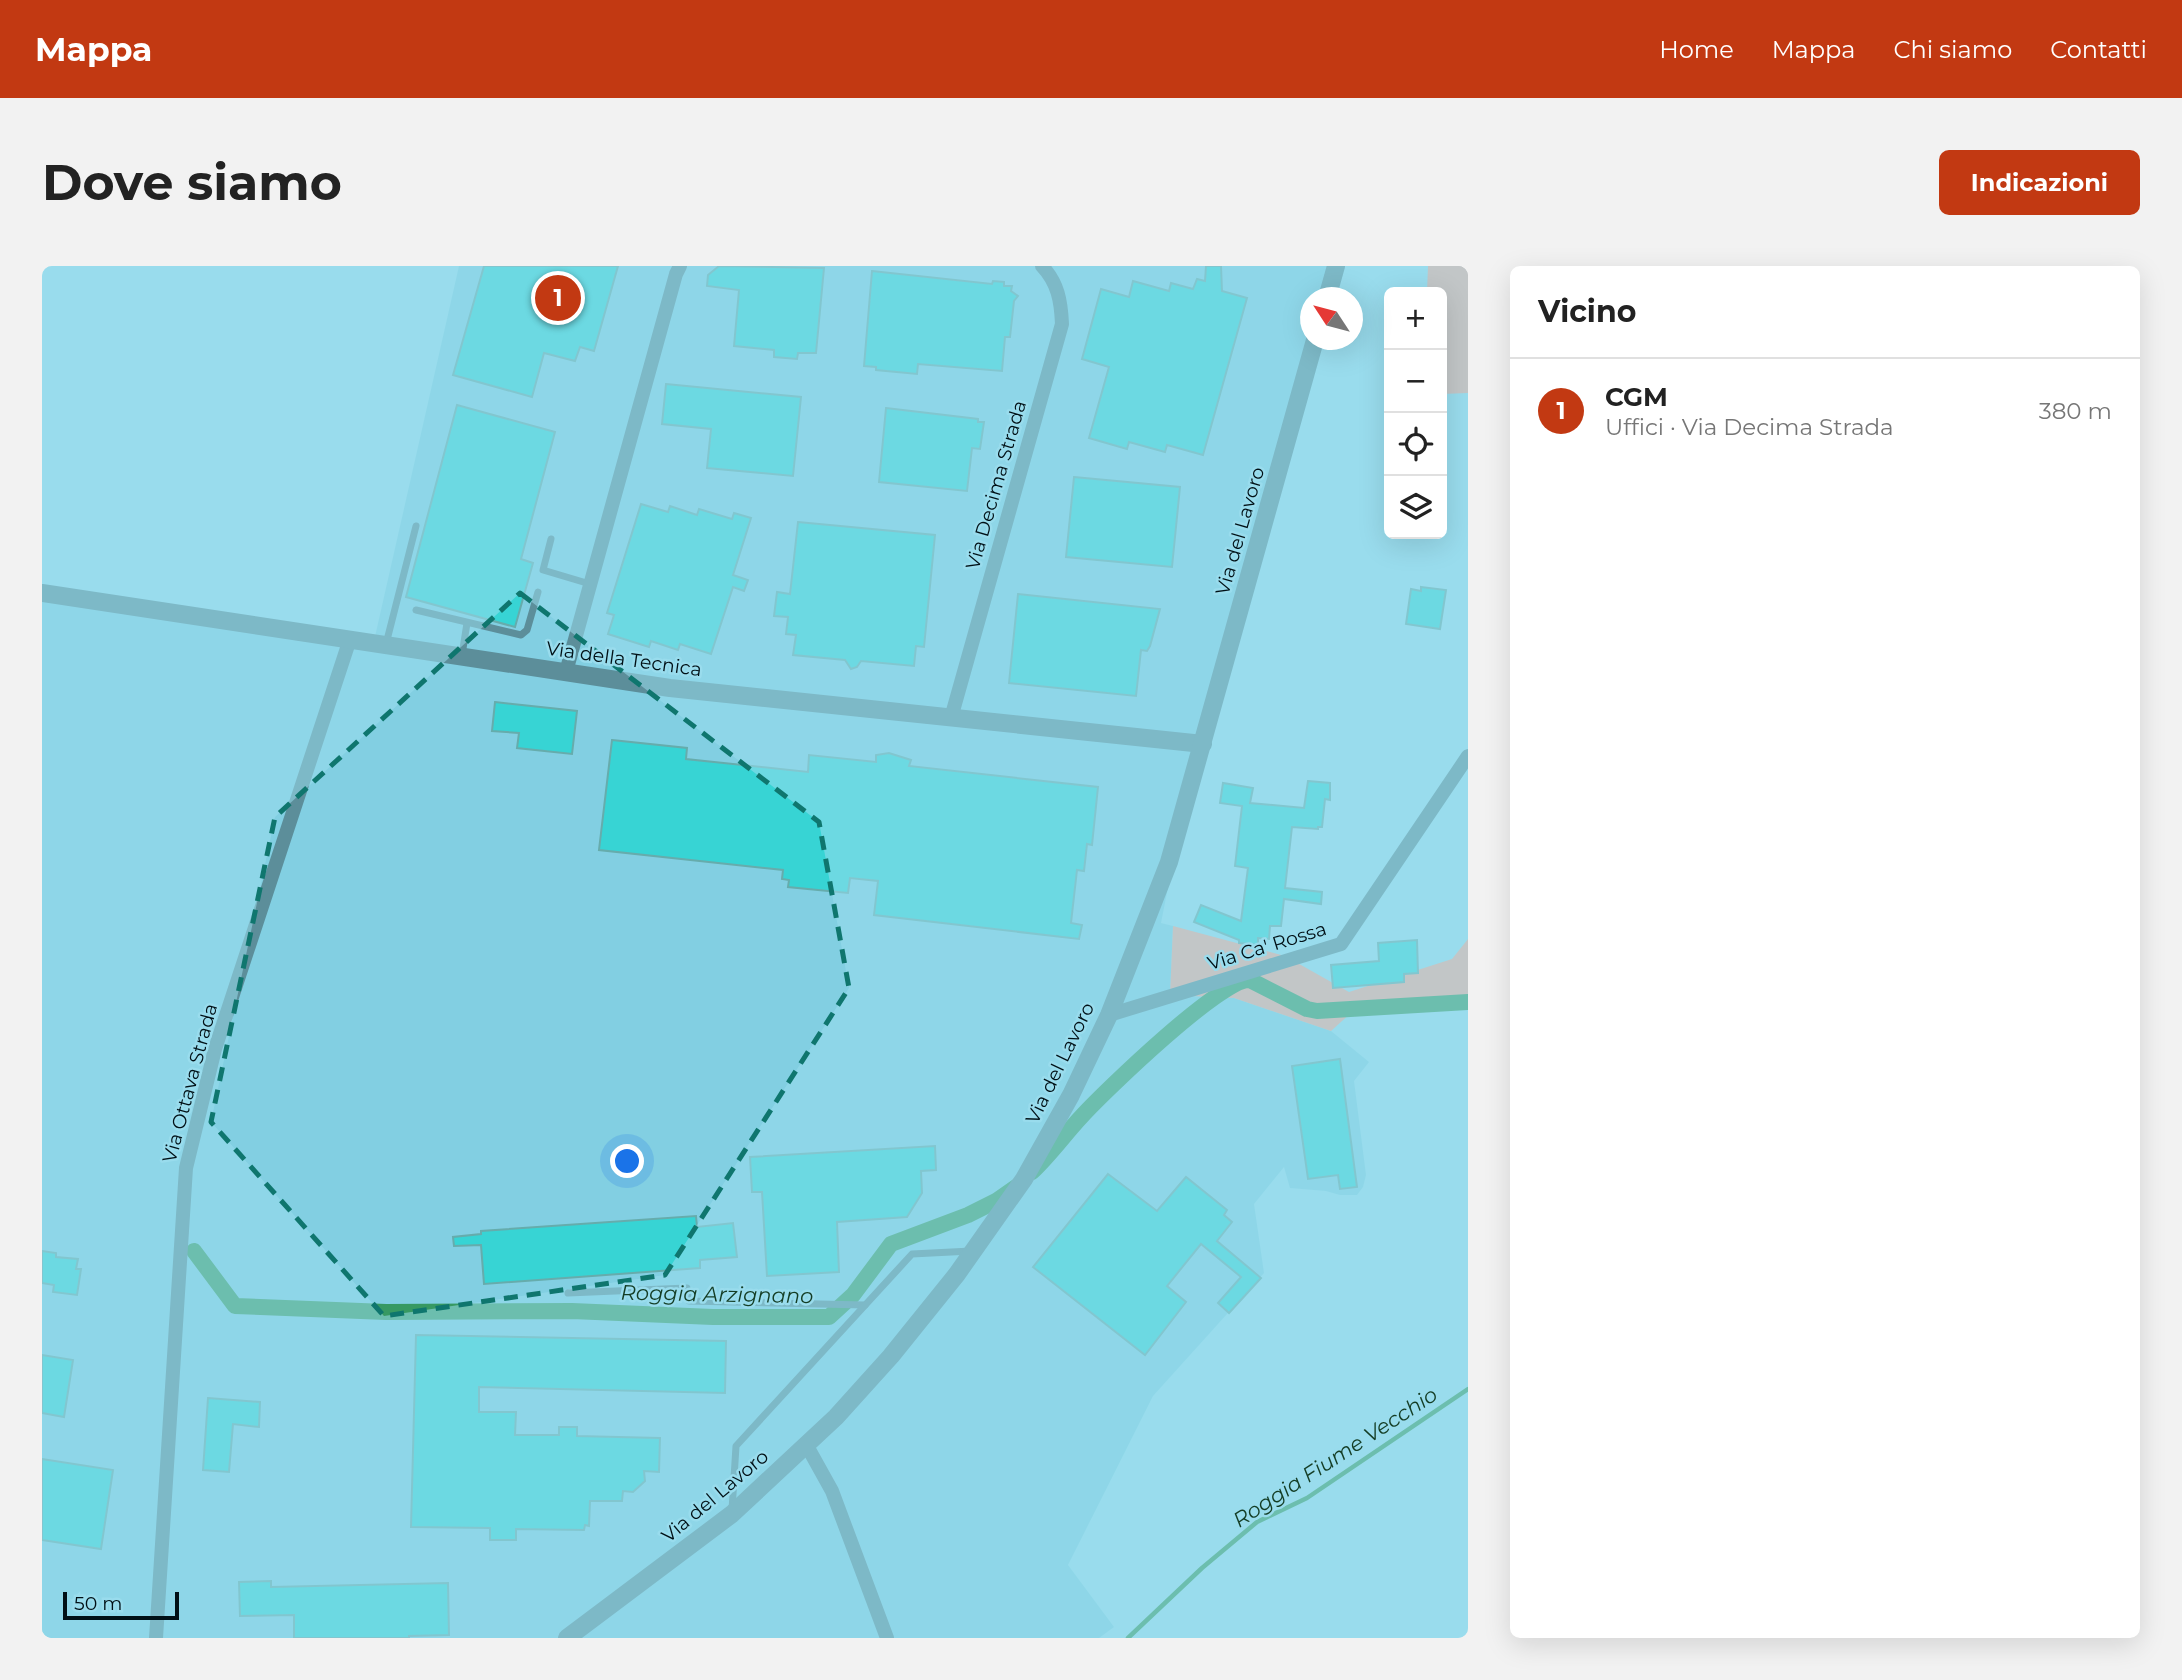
<!DOCTYPE html>
<html lang="it">
<meta charset="utf-8">
<style>
:root{--surface:#fff;--page:#f2f2f2;--text:#222;--muted:#767676;--line:#e0e0e0;--accent:#c23912}
body{margin:0;font-family:Montserrat,sans-serif;background:var(--page);color:var(--text)}
.controls{position:absolute;right:21px;top:21px;display:grid;overflow:hidden;border-radius:10px;box-shadow:0 7px 28px #0002}
.controls button{width:63px;height:63px;display:grid;place-items:center;padding:0;border:0;border-bottom:2px solid var(--line);background:var(--surface);color:var(--text);font:35px sans-serif}
.compass{position:absolute;left:1258px;top:21px;width:63px;height:63px;border-radius:50%;background:var(--surface);box-shadow:0 7px 28px #0002;rotate:306deg}
.scale{position:absolute;left:21px;bottom:18px;width:116px;box-sizing:border-box;padding-left:7px;border:4px solid #001016;border-top:0;font-size:19px;line-height:24px;white-space:nowrap;color:#001016;-webkit-text-stroke:5px #99dced;paint-order:stroke}
.you{position:absolute;left:586px;top:896px;width:24px;height:24px;margin:-18px;border:5px solid #fff;border-radius:50%;background:#1a73e8;box-shadow:0 0 0 10px #1a73e833}
.badge{display:grid;place-items:center;width:46px;height:46px;border-radius:50%;background:var(--accent);color:#fff;font-size:23px;font-weight:700}
.pin{position:absolute;translate:-50% -50%;border:4px solid #fff;box-shadow:0 2px 7px #0006}
.list{margin:0;padding:0;list-style:none}
h2{display:flex;justify-content:space-between;align-items:center;height:91px;margin:0;padding:0 28px;font-size:30px}
h2 small{font-size:23px;font-weight:400;color:var(--muted)}
.list li{display:grid;grid-template-columns:46px 1fr auto;gap:21px;align-items:center;box-sizing:border-box;height:105px;padding:0 28px;border-top:2px solid var(--line)}
.list b{display:block;font-size:26px;white-space:nowrap}
.list p{margin:0;font-size:23px;white-space:nowrap;color:var(--muted)}
.list em{font-size:23px;font-style:normal;color:var(--muted)}
.icon{flex:none;width:38px;height:38px;fill:none;stroke:currentColor;stroke-width:2;stroke-linecap:round;stroke-linejoin:round}
.map{position:relative;flex:none;width:1426px;height:1372px;overflow:hidden;border-radius:10px}
header{display:flex;align-items:center;gap:42px;box-sizing:border-box;height:98px;padding:0 35px;background:var(--accent);color:#fff}
header strong{font-size:33px}
nav{display:flex;gap:38px;margin-inline-start:auto;font-size:24px}
.intro{display:flex;align-items:center;justify-content:space-between;box-sizing:border-box;height:168px;padding:0 42px}
h1{margin:0;font-size:49px}
.button{padding:18px 32px;border-radius:10px;background:var(--accent);color:#fff;font-size:24px;font-weight:700}
main{display:flex;gap:42px;padding:0 42px}
aside{flex:1;background:var(--surface);border-radius:10px;box-shadow:0 7px 28px #0002}
.map>svg:first-child{display:block}
.built{fill:#82cfe2}
.green{fill:#f4ab99}
.lines{fill:none;stroke-linecap:round;stroke-linejoin:round}
.stream{stroke:#379962;stroke-width:4.5}
.canal{stroke:#379962;stroke-width:16}
.building{fill:#37d4d4;stroke:#66acac;stroke-width:2}
.service{stroke:#5c8e9a;stroke-width:7}
.minor{stroke:#5c8e9a;stroke-width:14}
.tertiary{stroke:#5c8e9a;stroke-width:18}
.marked{fill:none;stroke:#0f766e;stroke-width:5;stroke-dasharray:14 9;stroke-linejoin:round}
.labels{text-anchor:middle;dominant-baseline:central;stroke-width:5;stroke-linejoin:round;paint-order:stroke}
.street-label{font-size:19px;fill:#001016;stroke:#99dced}
.water-label{font-size:21px;font-style:italic;fill:#143d25;stroke:#99dced}
</style>
<header>
<strong>Mappa</strong>
<nav><a>Home</a><a>Mappa</a><a>Chi siamo</a><a>Contatti</a></nav>
</header>
<div class="intro"><h1>Dove siamo</h1><a class="button">Indicazioni</a></div>
<main>
<div class="map">
<svg width="1426" height="1372" viewBox="0 0 1426 1372">
<rect width="100%" height="100%" fill="#99dced"/>
<path class="built" d="M 417,0 L 1298,0 L 1289,31 L 1268,32 L 1268,74 L 1136,571 L 1119,657 L 1131,660 L 1128,729 L 1192,732 L 1289,765 L 1327,796 L 1312,815 L 1324,909 L 1321,921 L 1315,929 L 1298,929 L 1284,925 L 1248,922 L 1242,901 L 1212,938 L 1222,1007 L 1111,1130 L 1026,1299 L 1072,1361 L 1057,1372 L 0,1372 L 0,321 L 332,375 Z"/>
<g class="green">
<path d="M 1386,0 L 1426,0 L 1426,127 L 1400,128 L 1400,26 L 1385,26 Z"/>
<path d="M 1131,660 L 1243,690 L 1307,726 L 1410,693 L 1426,673 L 1426,739 L 1310,746 L 1289,765 L 1192,732 L 1128,729 Z"/>
</g>
<g class="lines">
<path class="stream" d="M 1086,1372 L 1160,1302 L 1215,1256 L 1265,1232 L 1426,1123"/>
<g class="canal">
<path d="M 990,906 C 1008,889 1023,868 1040,850 C 1063,825 1181,711 1208,714 L 1265,743 L 1275,745 L 1426,736"/>
<path d="M 152,985 L 193,1040 L 344,1046 L 530,1045 L 671,1051 L 787,1051 L 811,1029 L 849,978 L 926,949 L 954,935 L 974,921"/>
</g>
</g>
<g class="building">
<path d="M 442,0 L 576,0 L 552,85 L 538,81 L 533,95 L 502,87 L 490,131 L 411,109 Z"/>
<path d="M 677,0 L 782,2 L 774,87 L 756,87 L 755,93 L 732,91 L 732,84 L 692,80 L 697,24 L 665,20 L 666,9 Z"/>
<path d="M 1164,0 L 1179,0 L 1180,25 L 1205,32 L 1161,189 L 1125,179 L 1123,186 L 1087,176 L 1085,183 L 1047,172 L 1067,101 L 1040,93 L 1059,23 L 1087,31 L 1091,15 L 1127,25 L 1129,17 L 1151,23 L 1155,13 L 1163,15 Z"/>
<path d="M 830,5 L 950,18 L 951,15 L 962,16 L 962,20 L 970,20 L 969,25 L 976,30 L 972,35 L 968,71 L 963,71 L 960,105 L 876,98 L 875,108 L 834,104 L 834,101 L 822,100 Z"/>
<path d="M 624,118 L 759,131 L 751,210 L 665,202 L 669,163 L 620,158 Z"/>
<path d="M 415,139 L 513,166 L 479,293 L 491,297 L 473,361 L 364,331 Z"/>
<path d="M 844,142 L 936,153 L 936,156 L 942,156 L 938,183 L 930,182 L 925,225 L 837,216 Z"/>
<path d="M 1032,211 L 1138,221 L 1130,301 L 1024,291 Z"/>
<path d="M 599,238 L 626,246 L 628,240 L 655,249 L 657,243 L 690,253 L 692,247 L 709,252 L 691,309 L 706,314 L 702,325 L 691,321 L 669,388 L 638,378 L 636,384 L 609,375 L 607,381 L 566,368 L 572,349 L 565,347 Z"/>
<path d="M 756,256 L 893,269 L 882,381 L 874,380 L 872,400 L 819,395 L 815,401 L 809,403 L 803,394 L 751,389 L 754,369 L 744,368 L 746,351 L 732,350 L 735,326 L 748,328 Z"/>
<path d="M 1379,321 L 1404,324 L 1398,363 L 1364,358 L 1369,323 L 1379,325 Z"/>
<path d="M 976,328 L 1118,343 L 1108,380 L 1105,385 L 1099,384 L 1094,430 L 967,417 Z"/>
<path d="M 453,436 L 535,445 L 530,488 L 475,482 L 477,467 L 450,465 Z"/>
<path d="M 570,474 L 645,482 L 644,493 L 766,506 L 767,489 L 834,496 L 834,489 L 847,487 L 869,494 L 867,500 L 1056,521 L 1050,579 L 1045,578 L 1042,605 L 1035,604 L 1029,657 L 1040,659 L 1037,673 L 832,649 L 836,615 L 808,612 L 806,627 L 746,621 L 747,614 L 740,613 L 741,604 L 557,584 Z"/>
<path d="M 1266,515 L 1288,517 L 1288,534 L 1283,533 L 1280,561 L 1276,561 L 1276,563 L 1250,561 L 1243,622 L 1280,626 L 1279,638 L 1242,633 L 1239,660 L 1228,660 L 1227,673 L 1216,672 L 1216,679 L 1197,677 L 1197,674 L 1152,656 L 1159,639 L 1199,655 L 1206,602 L 1193,600 L 1200,540 L 1178,537 L 1181,517 L 1211,522 L 1208,537 L 1262,542 Z"/>
<path d="M 1375,674 L 1376,707 L 1362,708 L 1362,716 L 1291,722 L 1289,699 L 1337,695 L 1336,677 Z"/>
<path d="M 1298,793 L 1315,921 L 1298,923 L 1296,909 L 1266,913 L 1250,800 Z"/>
<path d="M 893,880 L 894,904 L 879,905 L 880,927 L 865,951 L 795,956 L 797,1006 L 725,1010 L 720,926 L 710,926 L 708,891 Z"/>
<path d="M 1066,908 L 1115,945 L 1144,911 L 1185,944 L 1182,949 L 1190,956 L 1175,975 L 1219,1012 L 1187,1047 L 1176,1037 L 1199,1011 L 1159,978 L 1125,1020 L 1144,1036 L 1103,1089 L 991,1001 Z"/>
<path d="M 654,950 L 655,961 L 691,957 L 695,991 L 658,994 L 658,1002 L 442,1018 L 439,979 L 412,980 L 411,971 L 439,968 L 439,965 Z"/>
<path d="M 0,985 L 14,987 L 14,991 L 36,993 L 34,1003 L 39,1003 L 35,1029 L 11,1026 L 12,1019 L 0,1017 Z"/>
<path d="M 374,1069 L 684,1075 L 683,1127 L 437,1121 L 437,1146 L 474,1146 L 473,1169 L 517,1169 L 517,1161 L 535,1161 L 535,1170 L 618,1172 L 617,1206 L 602,1205 L 603,1215 L 591,1226 L 581,1225 L 580,1235 L 548,1235 L 547,1260 L 543,1259 L 542,1264 L 474,1263 L 474,1274 L 448,1274 L 448,1262 L 369,1261 Z"/>
<path d="M 0,1089 L 31,1094 L 22,1151 L 0,1147 Z"/>
<path d="M 166,1132 L 218,1136 L 217,1161 L 191,1158 L 187,1206 L 161,1204 Z"/>
<path d="M 0,1193 L 71,1204 L 59,1283 L 0,1274 Z"/>
<path d="M 229,1315 L 229,1321 L 406,1317 L 407,1369 L 367,1370 L 367,1372 L 252,1372 L 252,1349 L 198,1350 L 197,1316 Z"/>
</g>
<g class="lines">
<g class="service">
<path d="M 509,273 L 501,304 L 548,318"/>
<path d="M 374,344 L 479,369 L 485,364 L 496,326"/>
<path d="M 344,378 L 374,260"/>
<path d="M 420,389 L 425,357"/>
<path d="M 526,1027 L 645,1022 L 647,1035 L 823,1039"/>
<path d="M 690,1244 L 694,1180 L 870,988 L 929,985"/>
</g>
<g class="minor">
<path d="M 524,406 L 634,8 L 638,0"/>
<path d="M 909,452 L 1020,58 C 1019,35 1016,17 1000,0"/>
<path d="M 1067,749 L 1299,678 L 1426,490"/>
<path d="M 765,1180 L 790,1225 L 845,1372"/>
<path d="M 114,1372 L 144,902 L 173,783 L 308,373"/>
</g>
<g class="tertiary">
<path d="M 1285,32 L 1294,0"/>
<path d="M 0,327 L 628,422 L 1161,478"/>
<path d="M 525,1372 L 690,1248 L 794,1151 L 849,1090 L 915,1008 L 982,913 L 1029,829 L 1067,749 L 1127,596 L 1273,74"/>
</g>
</g>
<path d="M0 0H1426V1372H0ZM 478,327 L 777,556 L 807,722 L 623,1009 L 342,1050 L 169,856 L 233,551 Z" fill="#99dced" fill-opacity=".55" fill-rule="evenodd"/>
<path class="marked" d="M 478,327 L 777,556 L 807,722 L 623,1009 L 342,1050 L 169,856 L 233,551 Z"/>
<g class="labels">
<g class="street-label">
<text transform="translate(954 219) rotate(-74)">Via Decima Strada</text>
<text transform="translate(1198 265) rotate(-74)">Via del Lavoro</text>
<text transform="translate(582 393) rotate(8)">Via della Tecnica</text>
<text transform="translate(1225 680) rotate(-17)">Via Ca' Rossa</text>
<text transform="translate(1018 797) rotate(-64)">Via del Lavoro</text>
<text transform="translate(148 817) rotate(-75)">Via Ottava Strada</text>
<text transform="translate(673 1230) rotate(-40)">Via del Lavoro</text>
</g>
<g class="water-label">
<text transform="translate(675 1028) rotate(1)">Roggia Arzignano</text>
<text transform="translate(1293 1191) rotate(-33)">Roggia Fiume Vecchio</text>
</g>
</g>
</svg>
<div class="controls">
<button>+</button>
<button>−</button>
<button><svg class="icon" aria-label="locate" viewBox="0 0 24 24"><circle cx="12" cy="12" r="6"/><path d="M12 2v4M12 18v4M2 12h4M18 12h4"/></svg></button>
<button><svg class="icon" aria-label="layers" viewBox="0 0 24 24"><path d="M12 4l9 5-9 5-9-5zM3 14l9 5 9-5"/></svg></button>
</div>
<svg class="compass" viewBox="-18 -18 36 36"><path d="M0-13l5 13h-10z" fill="#e53935"/><path d="M0 13l5-13h-10z" fill="#767676"/></svg>
<div class="scale">50 m</div>
<div class="you"></div>
<div class="pin badge" style="left:516px;top:32px">1</div>
</div>
<aside>
<h2>Vicino<small></small></h2>
<ul class="list">
<li><span class="badge">1</span><div><b>CGM</b><p>Uffici · Via Decima Strada</p></div><em>380 m</em></li>
</ul>
</aside>
</main>
